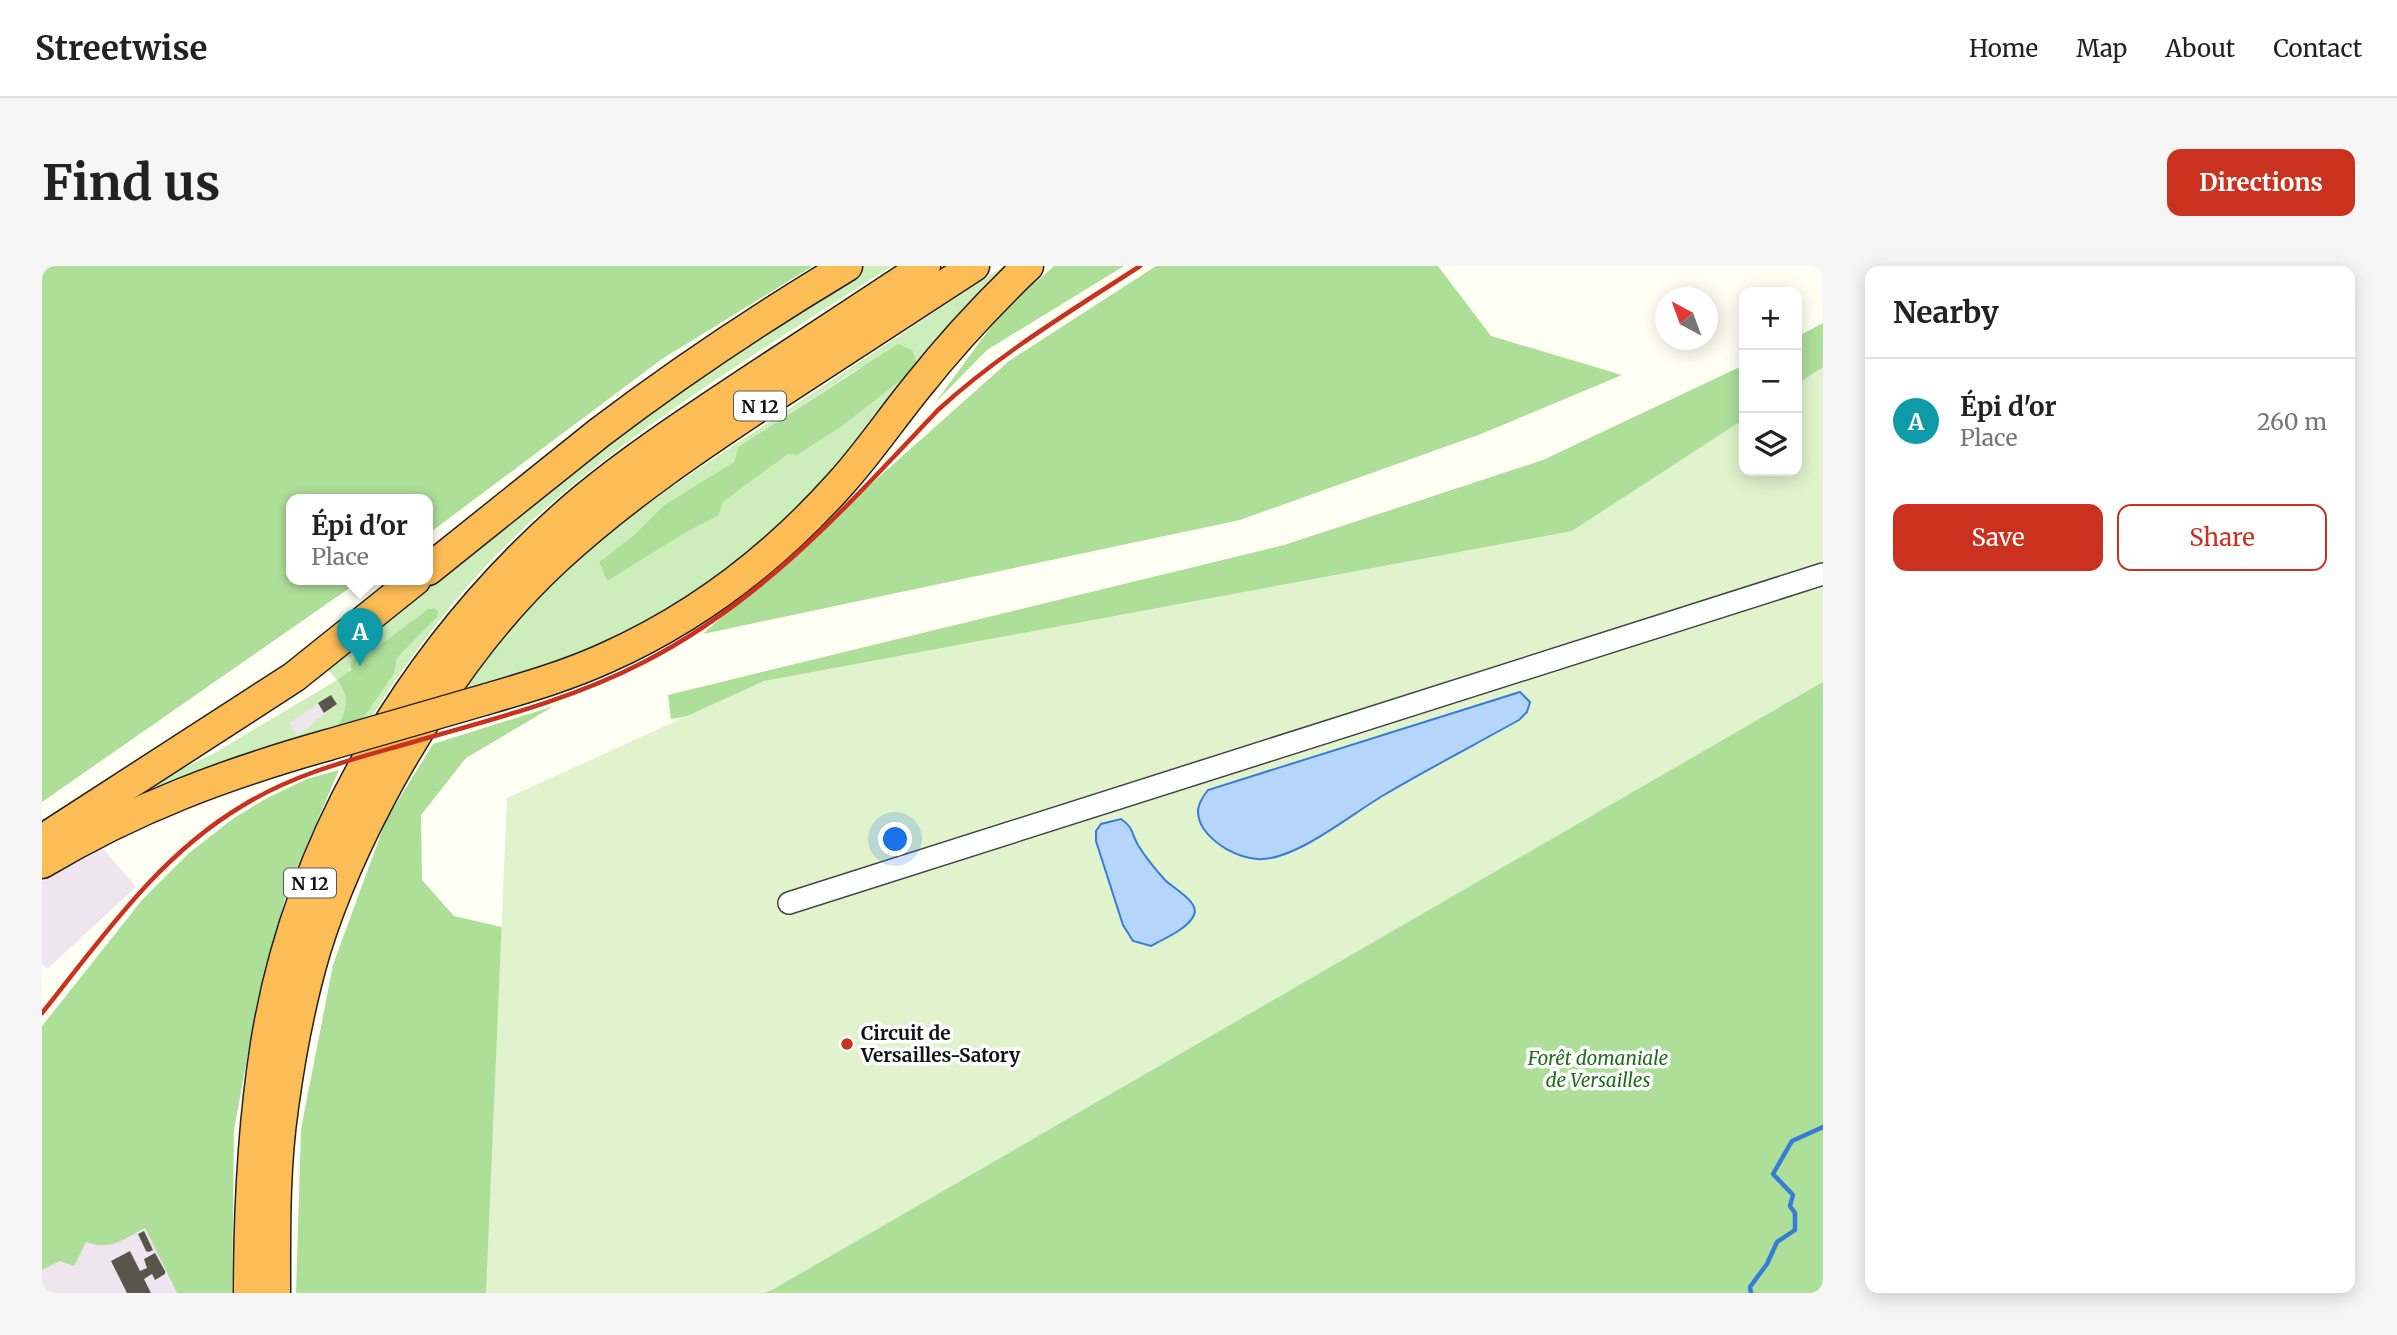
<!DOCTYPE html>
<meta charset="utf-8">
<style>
:root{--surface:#fff;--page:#f6f6f6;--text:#222;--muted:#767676;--line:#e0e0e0;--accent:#ca321f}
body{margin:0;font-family:Merriweather,serif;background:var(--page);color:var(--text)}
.controls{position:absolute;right:21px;top:21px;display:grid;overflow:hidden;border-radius:14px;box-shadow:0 4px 18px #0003}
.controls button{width:63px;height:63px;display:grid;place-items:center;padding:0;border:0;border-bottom:2px solid var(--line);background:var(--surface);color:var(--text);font:35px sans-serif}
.compass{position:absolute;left:1613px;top:21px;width:63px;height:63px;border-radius:50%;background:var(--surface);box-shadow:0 4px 18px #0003;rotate:319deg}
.you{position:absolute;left:854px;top:574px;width:24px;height:24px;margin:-18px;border:5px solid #fff;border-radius:50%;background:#1a73e8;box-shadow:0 0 0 10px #1a73e833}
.badge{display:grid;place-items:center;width:46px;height:46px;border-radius:50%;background:var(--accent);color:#fff;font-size:23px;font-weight:700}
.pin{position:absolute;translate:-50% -58px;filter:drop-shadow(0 2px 4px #0008)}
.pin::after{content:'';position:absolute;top:37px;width:24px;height:21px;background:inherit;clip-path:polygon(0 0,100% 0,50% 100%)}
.popup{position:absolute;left:244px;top:228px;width:147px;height:91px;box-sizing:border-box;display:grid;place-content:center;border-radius:14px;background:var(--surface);filter:drop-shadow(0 2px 5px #0005);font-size:23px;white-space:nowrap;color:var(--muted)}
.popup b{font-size:26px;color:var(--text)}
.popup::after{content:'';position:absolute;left:50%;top:100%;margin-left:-14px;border:14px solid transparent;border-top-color:var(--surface)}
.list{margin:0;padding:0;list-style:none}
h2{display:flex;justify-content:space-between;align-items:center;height:91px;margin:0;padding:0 28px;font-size:30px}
h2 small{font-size:23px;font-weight:400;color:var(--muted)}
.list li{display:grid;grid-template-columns:46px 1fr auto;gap:21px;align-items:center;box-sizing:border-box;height:126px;padding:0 28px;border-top:2px solid var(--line)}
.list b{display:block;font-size:26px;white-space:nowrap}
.list p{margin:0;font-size:23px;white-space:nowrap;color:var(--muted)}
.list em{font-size:23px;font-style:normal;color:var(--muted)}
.actions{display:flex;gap:14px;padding:21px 28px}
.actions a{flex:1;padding:16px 0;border:2px solid var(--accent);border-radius:14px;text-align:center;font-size:24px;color:var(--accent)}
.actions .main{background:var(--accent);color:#fff}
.icon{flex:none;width:38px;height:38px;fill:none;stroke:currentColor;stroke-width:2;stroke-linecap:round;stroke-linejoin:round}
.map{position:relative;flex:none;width:1781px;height:1027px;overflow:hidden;border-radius:14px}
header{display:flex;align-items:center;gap:42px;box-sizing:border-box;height:98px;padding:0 35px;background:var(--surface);border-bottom:2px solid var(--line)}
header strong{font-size:33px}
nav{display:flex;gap:38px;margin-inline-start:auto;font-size:24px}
.intro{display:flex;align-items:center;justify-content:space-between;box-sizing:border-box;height:168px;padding:0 42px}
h1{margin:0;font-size:49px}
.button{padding:18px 32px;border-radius:14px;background:var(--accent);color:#fff;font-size:24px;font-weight:700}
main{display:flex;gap:42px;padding:0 42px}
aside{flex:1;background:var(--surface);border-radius:14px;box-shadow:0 4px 18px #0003}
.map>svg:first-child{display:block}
.industrial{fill:#efe5ef}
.green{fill:#cdedba;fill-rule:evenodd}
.forest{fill:#addf99}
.pitch{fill:#e0f3cd}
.water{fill:#b6d5fa;stroke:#387dd5;stroke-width:2}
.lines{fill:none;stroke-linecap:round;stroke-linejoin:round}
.stream{stroke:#387dd5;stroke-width:4.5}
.building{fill:#5a544c}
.minor-casing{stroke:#444;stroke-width:24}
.highway-casing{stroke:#222;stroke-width:33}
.minor{stroke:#fff;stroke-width:21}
.highway{stroke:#fcbc56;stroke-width:30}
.rail{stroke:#ca321f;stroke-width:4.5}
.highway-bridge-casing{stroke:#222;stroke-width:33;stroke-linecap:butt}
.highway-bridge{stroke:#fcbc56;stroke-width:30}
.poi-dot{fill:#ca321f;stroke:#fff;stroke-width:2.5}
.labels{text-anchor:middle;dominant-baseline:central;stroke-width:7;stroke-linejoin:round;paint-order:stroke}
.shield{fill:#fff;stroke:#585858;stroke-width:2}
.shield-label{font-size:18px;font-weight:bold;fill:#111}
.poi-label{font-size:19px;font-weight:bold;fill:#111;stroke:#fff;text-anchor:start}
.park-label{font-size:19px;font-style:italic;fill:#206e1c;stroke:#fff}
</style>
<header>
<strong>Streetwise</strong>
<nav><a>Home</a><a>Map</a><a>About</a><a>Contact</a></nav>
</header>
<div class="intro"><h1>Find us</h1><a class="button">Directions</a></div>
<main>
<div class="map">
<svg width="1781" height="1027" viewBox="0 0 1781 1027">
<rect width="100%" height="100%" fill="#fffff4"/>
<g class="industrial">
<path d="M 289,429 L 295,438 L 282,447 L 274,457 L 255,470 L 246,457 Z"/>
<path d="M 60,581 L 94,621 L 5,703 L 0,697 L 0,615 Z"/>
<path d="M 103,961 L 135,1027 L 0,1027 L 0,1004 L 18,995 L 44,976 L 78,975 Z"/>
</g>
<g class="green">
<path d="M 822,0 L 850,0 C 726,80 597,157 487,257 C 425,314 372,383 328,454 L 318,457 L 352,408 L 355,392 L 395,351 L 393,342 L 386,343 L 334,382 L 322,383 L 298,418 C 308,436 303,449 292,465 L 56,553 L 135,501 L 139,503 L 171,488 L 295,414 L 287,405 L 287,401 L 547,187 L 742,50 ZM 289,429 L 295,438 C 280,448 270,461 255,469 L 247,457 Z"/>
<path d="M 962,0 L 966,0 L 813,185 L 680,315 L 549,390 L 417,428 L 488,341 L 541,290 L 605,237 ZM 817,102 L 868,106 L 800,159 L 755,189 L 746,188 L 681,236 L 675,250 C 636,268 602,294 565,315 L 557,296 L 592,269 L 622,239 L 692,196 L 696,181 Z"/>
</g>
<g class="forest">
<path d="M 0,0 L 771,0 L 620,93 L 386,268 L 386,234 L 250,234 L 250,314 L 319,314 L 0,536 Z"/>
<path d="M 1012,0 L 1082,0 L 945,84 L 893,137 L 959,47 Z"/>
<path d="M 1114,0 L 1396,0 L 1449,70 L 1580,109 L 1439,168 L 1198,254 L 661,368 L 967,95 Z"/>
<path d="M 1781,57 L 1781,119 L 1755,138 L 1755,71 Z"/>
<path d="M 856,78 L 870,84 L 875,97 L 868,107 L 800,160 L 755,189 L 746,188 L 681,236 L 676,250 C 636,268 602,294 565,315 L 557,296 L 592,269 L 622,239 L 692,196 L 696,181 Z"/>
<path d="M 1702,99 L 1702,178 L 1442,313 L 629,453 L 626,429 L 1242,279 L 1501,194 Z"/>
<path d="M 393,342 L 396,345 L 395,351 L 355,392 L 352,408 L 318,457 L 292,465 C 304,448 309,432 295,414 L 309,404 L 309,396 L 322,383 L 334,382 L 386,343 Z"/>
<path d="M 1781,378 L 1781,1027 L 254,1027 L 259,863 L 291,699 L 344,554 L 391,478 L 512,440 L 424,492 L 379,549 L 380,614 L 412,650 L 472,664 Z"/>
<path d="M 297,504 L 245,625 L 215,738 L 192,864 L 190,1027 L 135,1027 L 103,962 C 81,973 69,985 44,976 L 32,1000 L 18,995 L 0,1004 L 0,760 L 100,634 L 147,587 L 192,552 L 225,532 L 265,513 Z"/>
</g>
<path class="pitch" d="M 1781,101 L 1781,416 L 730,1024 L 721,1027 L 444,1027 L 465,532 L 722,415 L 1530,265 L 1702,153 L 1702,205 L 1755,205 L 1755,118 Z"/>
<g class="water">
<path d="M 1478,426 L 1488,436 L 1485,446 L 1477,454 C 1432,479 1386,503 1342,529 C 1309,548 1252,596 1215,593 C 1194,591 1173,579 1161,562 C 1152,546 1156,537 1166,524 Z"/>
<path d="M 1079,553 C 1092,562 1089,567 1096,579 C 1104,592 1113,603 1123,614 C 1131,622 1158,636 1152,649 C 1146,663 1121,673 1109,680 L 1091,675 L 1081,659 L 1054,575 L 1054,565 L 1059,558 Z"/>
</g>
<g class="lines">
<path class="stream" d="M 1709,1027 L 1708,1021 L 1725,998 L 1735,976 L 1753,964 L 1753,947 L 1748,940 L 1751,929 L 1731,908 L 1750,875 L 1781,861"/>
</g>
<g class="building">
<path d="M 289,429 L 295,438 L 282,447 L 276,437 Z"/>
<path d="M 102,965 L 111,984 L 107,986 L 104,985 L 96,968 Z"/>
<path d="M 88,985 L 98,1005 L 105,1002 L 102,993 L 113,987 L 123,1005 L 123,1008 L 113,1014 L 110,1008 L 102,1013 L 109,1027 L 85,1027 L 69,995 Z"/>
</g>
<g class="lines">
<g class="minor-casing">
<path id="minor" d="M 747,637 L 1781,308"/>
</g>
<g class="highway-casing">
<g id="highway">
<path d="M 386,304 C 443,258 500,212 557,167 C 636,107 720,51 805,0"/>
<path d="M 445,433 C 486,421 527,409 566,391 C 655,351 734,290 799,217 C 826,187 849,153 875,121 C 909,78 946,38 986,0"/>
<path d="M 0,574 L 252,411 L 373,314"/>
<path d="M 0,597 C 92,542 183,508 286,479"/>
<path d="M 207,1027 C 207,944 211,861 224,778 C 258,567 379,370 542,233 C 594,190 651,153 708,115 C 766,77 825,38 883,0"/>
<path d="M 233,1027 C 233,965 232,902 241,841 C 248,789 258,736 273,685 C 291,626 317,570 347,515 C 393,433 445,357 514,293 C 582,230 660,178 737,127 C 802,85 867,42 932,0"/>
</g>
</g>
<use href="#minor" class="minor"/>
<use href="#highway" class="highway"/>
<path class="rail" d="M 0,747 C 60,672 116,590 200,540 C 247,511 297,497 350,482 C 435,457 523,437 602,396 C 721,335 806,239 896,144 C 957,88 1029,45 1098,0"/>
<g class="highway-bridge-casing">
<path id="highway-bridge" d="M 286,479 L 445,433"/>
</g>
<use href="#highway-bridge" class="highway-bridge"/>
</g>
<circle class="poi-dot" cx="805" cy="778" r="7"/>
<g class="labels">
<g class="shield">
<rect x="692" y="125.5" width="52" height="29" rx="5"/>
<rect x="242" y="602.5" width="52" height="29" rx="5"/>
</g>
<g class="shield-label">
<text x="718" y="140">N 12</text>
<text x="268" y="617">N 12</text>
</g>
<g class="poi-label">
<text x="819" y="767">Circuit de<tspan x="819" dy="22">Versailles-Satory</tspan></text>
</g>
<g class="park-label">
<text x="1556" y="792">Forêt domaniale<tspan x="1556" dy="22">de Versailles</tspan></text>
</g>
</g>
</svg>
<div class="controls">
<button>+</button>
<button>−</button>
<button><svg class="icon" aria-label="layers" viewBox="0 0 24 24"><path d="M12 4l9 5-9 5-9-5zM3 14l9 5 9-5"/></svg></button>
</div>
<svg class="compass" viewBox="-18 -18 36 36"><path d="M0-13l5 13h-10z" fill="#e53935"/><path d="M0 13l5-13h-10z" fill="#767676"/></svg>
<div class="you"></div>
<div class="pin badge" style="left:318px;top:400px;background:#0f9aa8">A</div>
<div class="popup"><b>Épi d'or</b>Place</div>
</div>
<aside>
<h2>Nearby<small></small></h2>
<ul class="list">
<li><span class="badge" style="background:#0f9aa8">A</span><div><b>Épi d'or</b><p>Place</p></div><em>260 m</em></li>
</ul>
<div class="actions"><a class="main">Save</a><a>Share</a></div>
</aside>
</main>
